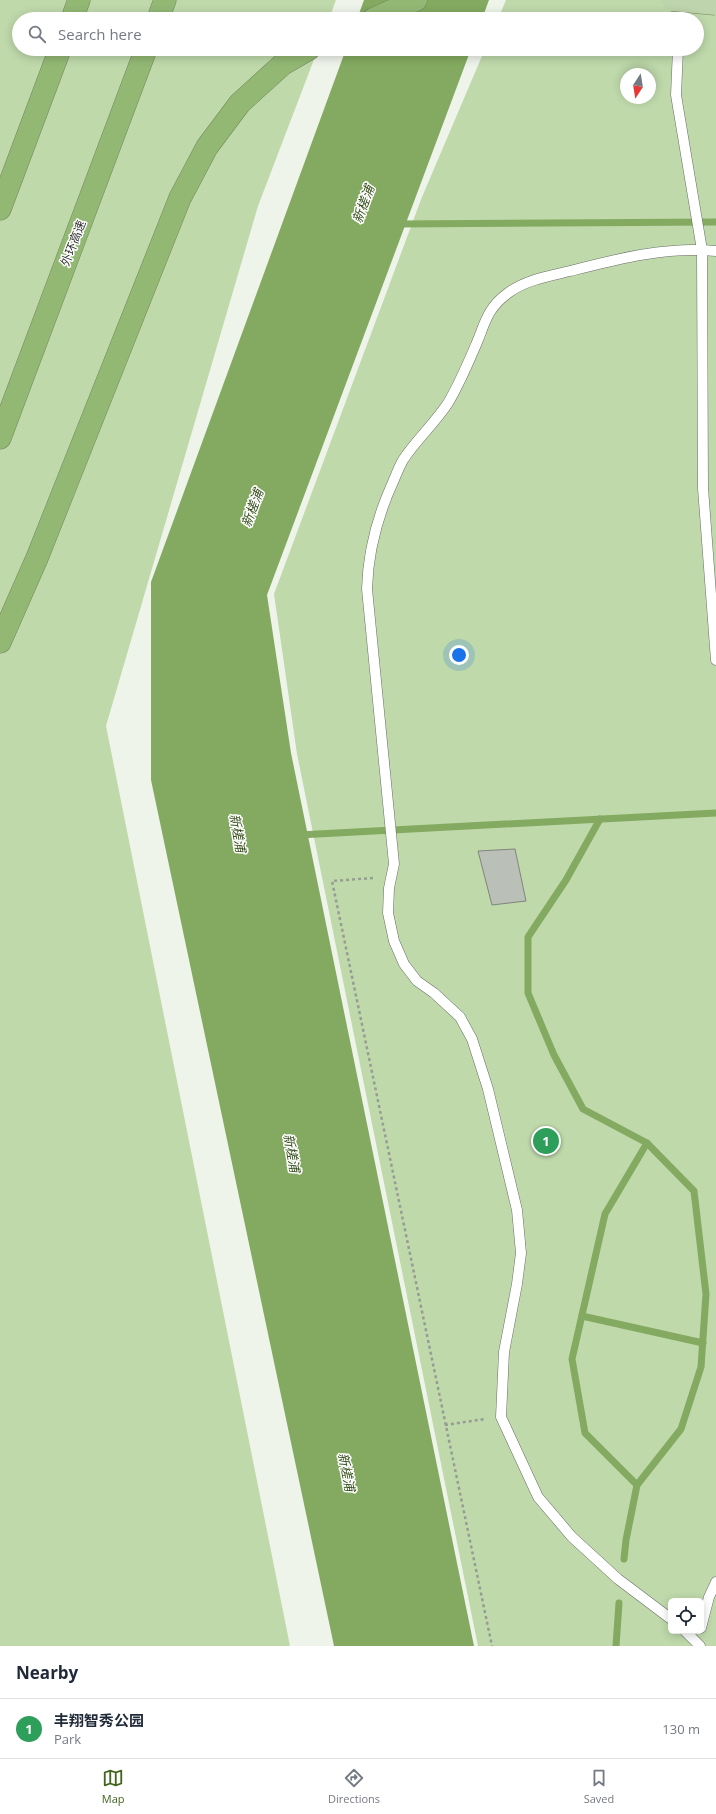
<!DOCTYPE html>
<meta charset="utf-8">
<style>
:root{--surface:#fff;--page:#f2f2f3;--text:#1f2937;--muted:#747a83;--line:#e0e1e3;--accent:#42651d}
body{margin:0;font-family:"Open Sans","Noto Sans SC",sans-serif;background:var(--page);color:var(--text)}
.controls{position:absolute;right:12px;bottom:12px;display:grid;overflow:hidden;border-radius:6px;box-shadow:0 2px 10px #0003}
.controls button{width:36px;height:36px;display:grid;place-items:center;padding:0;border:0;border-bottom:1px solid var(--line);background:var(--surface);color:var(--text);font:20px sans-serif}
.compass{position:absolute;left:620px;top:68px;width:36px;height:36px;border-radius:50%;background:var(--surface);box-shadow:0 2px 10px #0003;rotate:192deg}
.you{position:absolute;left:459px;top:655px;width:14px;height:14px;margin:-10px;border:3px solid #fff;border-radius:50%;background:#1a73e8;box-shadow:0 0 0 6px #1a73e833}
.badge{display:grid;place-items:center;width:26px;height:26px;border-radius:50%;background:var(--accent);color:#fff;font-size:13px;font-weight:700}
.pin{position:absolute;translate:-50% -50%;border:2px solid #fff;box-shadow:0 1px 4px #0006}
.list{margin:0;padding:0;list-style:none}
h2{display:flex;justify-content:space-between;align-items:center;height:52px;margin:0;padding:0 16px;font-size:17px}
h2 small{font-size:13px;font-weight:400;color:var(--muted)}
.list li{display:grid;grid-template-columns:26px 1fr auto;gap:12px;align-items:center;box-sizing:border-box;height:60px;padding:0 16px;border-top:1px solid var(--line)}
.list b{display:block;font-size:15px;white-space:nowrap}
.list p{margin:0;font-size:13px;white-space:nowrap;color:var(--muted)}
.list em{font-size:13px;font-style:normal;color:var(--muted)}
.icon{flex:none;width:22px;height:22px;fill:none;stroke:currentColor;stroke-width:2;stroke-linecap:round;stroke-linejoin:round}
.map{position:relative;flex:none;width:716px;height:1646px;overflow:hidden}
.search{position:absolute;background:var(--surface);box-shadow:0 2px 10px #0003;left:12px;right:12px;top:12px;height:44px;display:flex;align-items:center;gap:10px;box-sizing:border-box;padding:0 14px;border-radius:22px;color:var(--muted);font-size:15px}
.sheet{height:112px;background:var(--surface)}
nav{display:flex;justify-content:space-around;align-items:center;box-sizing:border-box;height:56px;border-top:1px solid var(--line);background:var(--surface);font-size:11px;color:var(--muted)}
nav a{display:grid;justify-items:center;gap:2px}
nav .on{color:var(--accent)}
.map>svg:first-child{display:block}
.green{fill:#bfd9ab;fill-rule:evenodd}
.water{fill:#83aa60}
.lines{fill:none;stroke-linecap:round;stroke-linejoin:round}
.stream{stroke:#83aa60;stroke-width:7}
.building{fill:#babfb7;stroke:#80857d}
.lane-casing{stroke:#696e66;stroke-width:11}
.highway-casing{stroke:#71895c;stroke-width:23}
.path{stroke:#979b95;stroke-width:2.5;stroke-dasharray:3 3;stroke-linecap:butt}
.lane{stroke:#fff;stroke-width:10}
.highway{stroke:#93b874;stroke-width:22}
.primary-bridge-casing{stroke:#71895c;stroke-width:23;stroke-linecap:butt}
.primary-bridge{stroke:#bed4ac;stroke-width:22}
.labels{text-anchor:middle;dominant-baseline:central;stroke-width:3;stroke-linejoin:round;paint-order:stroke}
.street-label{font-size:12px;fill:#313330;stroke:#fff}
.water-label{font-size:13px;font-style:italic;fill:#36501c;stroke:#fff}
</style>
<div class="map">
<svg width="716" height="1646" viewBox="0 0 716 1646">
<rect width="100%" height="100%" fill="#eff4eb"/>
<g class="green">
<path d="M 0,0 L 336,0 L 329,19 L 19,19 L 19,49 L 318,49 L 258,206 L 106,726 L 290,1646 L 0,1646 Z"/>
<path d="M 506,0 L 716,0 L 716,1646 L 478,1646 L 297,754 L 274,594 L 422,197 L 485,49 L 697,49 L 697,19 L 498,19 ZM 626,74 L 650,74 L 650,98 L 626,98 ZM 671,1601 L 701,1601 L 701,1631 L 671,1631 Z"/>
</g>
<g class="water">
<path d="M 364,0 L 489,0 L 482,19 L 357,19 Z"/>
<path d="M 346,49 L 471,49 L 267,595 L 291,753 L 474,1646 L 334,1646 L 151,780 L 151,582 Z"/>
</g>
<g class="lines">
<g class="stream">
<path d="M 396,224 L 716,222"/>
<path d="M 600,819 L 566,880 L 528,937 L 528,993 L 554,1055 L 583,1109 L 647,1143 L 694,1191 L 706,1294 L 701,1367 L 681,1429 L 637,1485 L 626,1540 L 624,1559"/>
<path d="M 299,835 L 716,813"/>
<path d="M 582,1316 L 703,1343"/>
<path d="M 637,1485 L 585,1433 L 572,1359 L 605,1214 L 647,1143"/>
<path d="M 616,1646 L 619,1603"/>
</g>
</g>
<path class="building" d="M 515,849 L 526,901 L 492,905 L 478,851 Z"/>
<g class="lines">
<g class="lane-casing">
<g id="lane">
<path d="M 680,19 L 680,0"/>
<path d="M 678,49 L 676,95 L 702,250 L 703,488 L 716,660"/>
<path d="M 671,1619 L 618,1579 L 572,1537 L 538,1497 L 501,1417 L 504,1352 L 517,1284 L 521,1253 L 517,1210 L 488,1089 L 472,1039 L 460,1017 L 434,993 L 417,981 L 404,964 L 394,941 L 388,913 L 389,888 L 394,864 L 367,589 C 368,551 377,517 393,482 C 396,475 399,467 403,460 C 416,440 435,423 448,403 C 460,383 469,361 478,340 C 486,319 489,307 508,293 C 525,280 549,276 570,271 C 617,259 667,246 716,251"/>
<path d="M 701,1628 L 709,1597 L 716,1582"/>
<path d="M 685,1631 L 700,1646"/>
</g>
</g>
<g class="highway-casing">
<g id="highway">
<path d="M 72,19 L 79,0"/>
<path d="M 158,19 L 165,0"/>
<path d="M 373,19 L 416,0"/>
<path d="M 0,209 L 60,49"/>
<path d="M 0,438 L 146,49"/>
<path d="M 0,642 L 37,558 L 180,198 L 207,147 L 240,103 L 283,64 L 309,49"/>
</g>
</g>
<g class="path">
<path d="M 373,878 L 332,881 L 492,1646"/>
<path d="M 445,1425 L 485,1419"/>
</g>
<use href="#lane" class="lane"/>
<use href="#highway" class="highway"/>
<g class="primary-bridge-casing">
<path id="primary-bridge" d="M 672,0 L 716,4"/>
</g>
<use href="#primary-bridge" class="primary-bridge"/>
</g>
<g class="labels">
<g class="street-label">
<text transform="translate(73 243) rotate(-69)">外环高速</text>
</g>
<g class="water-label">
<text transform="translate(363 204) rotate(-70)">新槎浦</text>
<text transform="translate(252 508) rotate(-70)">新槎浦</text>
<text transform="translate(238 833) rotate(80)">新槎浦</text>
<text transform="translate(292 1153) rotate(80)">新槎浦</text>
<text transform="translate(347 1472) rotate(79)">新槎浦</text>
</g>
</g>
</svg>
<div class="controls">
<button><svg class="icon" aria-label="locate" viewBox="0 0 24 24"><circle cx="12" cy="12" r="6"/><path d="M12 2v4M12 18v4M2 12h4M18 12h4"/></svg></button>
</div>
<svg class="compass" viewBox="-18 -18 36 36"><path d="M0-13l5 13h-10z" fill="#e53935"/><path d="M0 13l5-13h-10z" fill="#747a83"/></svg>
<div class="you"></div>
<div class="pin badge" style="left:546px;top:1141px;background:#2e9e5b">1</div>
<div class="search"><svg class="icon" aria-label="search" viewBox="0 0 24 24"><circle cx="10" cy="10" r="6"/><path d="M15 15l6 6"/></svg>Search here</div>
</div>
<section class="sheet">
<h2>Nearby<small></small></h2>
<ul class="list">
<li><span class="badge" style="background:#2e9e5b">1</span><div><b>丰翔智秀公园</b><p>Park</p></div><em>130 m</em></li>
</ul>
</section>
<nav>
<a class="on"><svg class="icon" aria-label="map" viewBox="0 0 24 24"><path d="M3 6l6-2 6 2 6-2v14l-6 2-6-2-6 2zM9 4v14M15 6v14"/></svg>Map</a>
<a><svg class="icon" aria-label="directions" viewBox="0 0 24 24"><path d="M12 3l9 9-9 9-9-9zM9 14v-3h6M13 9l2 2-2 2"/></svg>Directions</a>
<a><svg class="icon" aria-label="saved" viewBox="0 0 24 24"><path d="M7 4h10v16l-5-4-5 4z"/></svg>Saved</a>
</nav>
